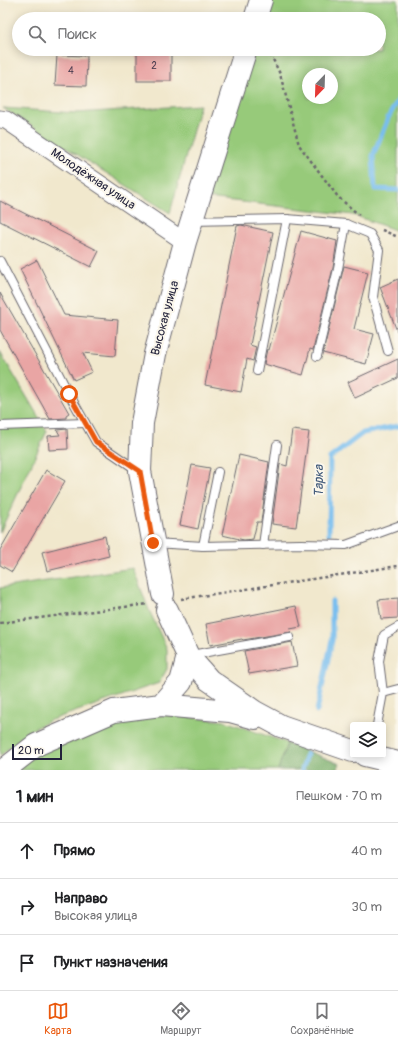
<!DOCTYPE html>
<html lang="ru">
<meta charset="utf-8">
<style>
:root{--surface:#fff;--page:#f6f6f6;--text:#202124;--muted:#757577;--line:#e0e0e0;--accent:#ea580c}
body{margin:0;font-family:Pangolin,sans-serif;background:var(--page);color:var(--text)}
.controls{position:absolute;right:12px;bottom:12px;display:grid;overflow:hidden;border-radius:4px;box-shadow:0 2px 10px #0003}
.controls button{width:36px;height:36px;display:grid;place-items:center;padding:0;border:0;border-bottom:1px solid var(--line);background:var(--surface);color:var(--text);font:20px sans-serif}
.compass{position:absolute;left:302px;top:68px;width:36px;height:36px;border-radius:50%;background:var(--surface);box-shadow:0 2px 10px #0003;rotate:203deg}
.scale{position:absolute;left:12px;bottom:10px;width:50px;box-sizing:border-box;padding-left:4px;border:2px solid #22223b;border-top:0;font-size:11px;line-height:14px;white-space:nowrap;color:#22223b;-webkit-text-stroke:3px #fbf7ec;paint-order:stroke}
.stop{position:absolute;width:12px;height:12px;margin:-9px;border:3px solid #ea580c;border-radius:50%;background:#fff}
.stop.end{background:#ea580c;border-color:#fff;box-shadow:0 1px 4px #0008}
.list{margin:0;padding:0;list-style:none}
h2{display:flex;justify-content:space-between;align-items:center;height:52px;margin:0;padding:0 16px;font-size:17px}
h2 small{font-size:13px;font-weight:400;color:var(--muted)}
.list li{display:grid;grid-template-columns:26px 1fr auto;gap:12px;align-items:center;box-sizing:border-box;height:56px;padding:0 16px;border-top:1px solid var(--line)}
.list b{display:block;font-size:15px;white-space:nowrap}
.list p{margin:0;font-size:13px;white-space:nowrap;color:var(--muted)}
.list em{font-size:13px;font-style:normal;color:var(--muted)}
.icon{flex:none;width:22px;height:22px;fill:none;stroke:currentColor;stroke-width:2;stroke-linecap:round;stroke-linejoin:round}
.map{position:relative;flex:none;width:398px;height:770px;overflow:hidden}
.search{position:absolute;background:var(--surface);box-shadow:0 2px 10px #0003;left:12px;right:12px;top:12px;height:44px;display:flex;align-items:center;gap:10px;box-sizing:border-box;padding:0 14px;border-radius:22px;color:var(--muted);font-size:15px}
.sheet{height:220px;background:var(--surface)}
nav{display:flex;justify-content:space-around;align-items:center;box-sizing:border-box;height:56px;border-top:1px solid var(--line);background:var(--surface);font-size:11px;color:var(--muted)}
nav a{display:grid;justify-items:center;gap:2px}
nav .on{color:var(--accent)}
.map>svg:first-child{display:block}
.green{fill:#97ca7a;stroke:#5c765a;fill-rule:evenodd}
.forest{fill:#79ae6a;stroke:#4e6852}
.lines{fill:none;stroke-linecap:round;stroke-linejoin:round}
.stream{stroke:#78beef;stroke-width:5}
.building{fill:#e9a5a4}
.lane-casing{stroke:#6a676e;stroke-width:10}
.street-casing{stroke:#6a676e;stroke-width:19}
.secondary-casing{stroke:#6a676e;stroke-width:24}
.path{stroke:#6a676e;stroke-width:2.5;stroke-dasharray:3 3;stroke-linecap:butt}
.lane{stroke:#fff;stroke-width:8}
.street{stroke:#fff;stroke-width:17}
.secondary{stroke:#fff;stroke-width:22}
.route{stroke:#ea580c;stroke-width:5}
.labels{text-anchor:middle;dominant-baseline:central;stroke-width:4;stroke-linejoin:round;paint-order:stroke}
.number-label{font-size:10px;fill:#544355}
.street-label{font-size:12px;fill:#22223b;stroke:#fbf7ec}
.water-label{font-size:13px;font-style:italic;fill:#40597a;stroke:#fbf7ec}
</style>
<div class="map">
<svg width="398" height="770" viewBox="0 0 398 770">
<rect width="100%" height="100%" fill="#fbf7ec"/>
<filter id="ink" filterUnits="userSpaceOnUse"><feTurbulence type="fractalNoise" baseFrequency=".025" numOctaves="2"/><feDisplacementMap in="SourceGraphic" scale="8" xChannelSelector="R" yChannelSelector="G"/><feConvolveMatrix kernelMatrix="1 2 1 2 8 2 1 2 1" color-interpolation-filters="sRGB"/></filter>
<filter id="wash" filterUnits="userSpaceOnUse"><feTurbulence type="fractalNoise" baseFrequency=".012" numOctaves="4" result="noise"/><feDisplacementMap in="SourceGraphic" scale="16" xChannelSelector="R" yChannelSelector="G"/><feGaussianBlur stdDeviation="0.9" result="paint"/><feColorMatrix in="noise" values="0 0 0 0 0 0 0 0 0 0 0 0 0 0 0 0 0 1.4 0 .05"/><feComposite in="paint" operator="in"/></filter>
<g filter="url(#wash)">
<rect width="100%" height="100%" fill="#f1e8cd"/>
<g class="green">
<path d="M 269,0 L 398,0 L 398,231 L 353,215 L 208,198 L 254,49 L 379,49 L 379,19 L 263,19 ZM 308,74 L 332,74 L 332,98 L 308,98 Z"/>
<path d="M 200,105 L 170,213 L 3,108 L 76,113 Z"/>
<path d="M 0,352 L 47,431 L 0,532 Z"/>
<path d="M 133,568 L 149,610 L 167,649 L 167,669 L 159,683 L 51,720 L 27,732 L 0,756 L 0,588 Z"/>
<path d="M 166,715 L 225,721 L 287,743 L 278,770 L 17,770 L 41,750 L 126,717 Z"/>
</g>
<path class="forest" d="M 287,743 L 340,764 L 336,770 L 278,770 Z"/>
<g class="lines">
<g class="stream">
<path d="M 398,100 L 388,118 L 373,156 L 375,189 L 398,190"/>
<path d="M 329,534 L 330,458 L 363,433 L 398,426"/>
<path d="M 317,711 L 332,640 L 332,601"/>
<path d="M 302,770 L 307,754"/>
</g>
</g>
<g id="blocks">
<g class="building">
<rect x="137" y="50" width="34" height="31"/>
<path d="M 57,55 L 87,56 L 86,86 L 55,85 Z"/>
<path d="M 0,201 L 99,251 L 91,267 L 0,221 Z"/>
<path d="M 241,225 L 273,232 L 250,345 L 256,347 L 253,361 L 247,359 L 241,392 L 205,385 L 237,226 Z"/>
<path d="M 301,231 L 337,241 L 333,268 L 313,350 L 310,349 L 303,375 L 264,364 L 267,349 L 269,350 Z"/>
<path d="M 37,260 L 64,315 L 118,320 L 115,356 L 83,353 L 92,372 L 74,380 L 20,269 Z"/>
<path d="M 344,266 L 368,272 L 354,329 L 374,334 L 366,364 L 323,353 Z"/>
<path d="M 398,279 L 398,331 L 397,331 L 380,287 Z"/>
<path d="M 0,293 L 69,413 L 66,415 L 66,418 L 50,419 L 0,330 Z"/>
<path d="M 398,359 L 398,378 L 355,398 L 348,382 Z"/>
<path d="M 67,429 L 68,449 L 49,450 L 48,436 L 60,435 L 57,430 Z"/>
<path d="M 292,430 L 309,432 L 296,527 L 272,524 L 280,464 L 287,466 Z"/>
<path d="M 239,455 L 269,462 L 261,522 L 257,522 L 253,539 L 244,540 L 222,535 Z"/>
<path d="M 192,465 L 210,468 L 198,529 L 180,525 Z"/>
<path d="M 46,470 L 65,481 L 12,572 L 0,565 L 0,550 Z"/>
<path d="M 105,536 L 109,556 L 47,571 L 42,552 Z"/>
<path d="M 398,598 L 398,618 L 381,619 L 378,600 Z"/>
<path d="M 296,606 L 301,627 L 290,629 L 291,632 L 243,640 L 242,639 L 210,645 L 206,624 Z"/>
<path d="M 292,642 L 297,666 L 249,674 L 244,651 Z"/>
</g>
</g>
</g>
<g filter="url(#ink)">
<use href="#blocks" fill-opacity="0" stroke="#6a676e" stroke-width="1"/>
<g class="lines">
<g class="lane-casing">
<g id="lane">
<path d="M 192,221 L 287,219 L 346,224 L 370,234 L 379,250 L 373,297 L 388,351"/>
<path d="M 0,261 L 69,394 L 96,442 L 137,470"/>
<path d="M 317,356 L 338,269 L 346,224"/>
<path d="M 257,371 L 287,219"/>
<path d="M 0,426 L 85,423"/>
<path d="M 154,543 L 203,546 L 301,544 L 346,545 L 398,526"/>
<path d="M 263,545 L 277,445"/>
<path d="M 203,546 L 218,472"/>
<path d="M 191,655 L 290,637"/>
<path d="M 383,693 L 379,661 L 384,635 L 398,627"/>
<path d="M 377,725 L 383,693 L 398,689"/>
</g>
</g>
<g class="street-casing">
<path id="street" d="M 0,119 L 6,120 L 185,242"/>
</g>
<g class="secondary-casing">
<g id="secondary">
<path d="M 255,19 L 261,0"/>
<path d="M 163,594 L 140,471 L 142,423 L 155,354 L 185,242 L 246,49"/>
<path d="M 167,610 L 188,656 L 209,680 L 255,712 L 281,726 L 353,751"/>
<path d="M 161,705 L 230,711 L 255,718"/>
<path d="M 365,755 L 398,763"/>
<path d="M 4,770 L 36,745 L 114,711 L 161,705 L 181,682 L 188,656"/>
</g>
</g>
<g class="path">
<path d="M 268,49 L 280,74 L 299,145 L 338,197 L 359,215"/>
<path d="M 382,230 L 398,237"/>
<path d="M 181,599 L 398,566"/>
<path d="M 0,623 L 148,604"/>
</g>
<use href="#lane" class="lane"/>
<use href="#street" class="street"/>
<use href="#secondary" class="secondary"/>
</g>
</g>
<g class="lines" filter="url(#ink)">
<path class="route" d="M 69,394 L 96,442 L 140,471 L 153,543"/>
</g>
<g class="labels">
<g class="number-label">
<text x="154" y="66">2</text>
<text x="71" y="71">4</text>
</g>
<g class="street-label">
<text transform="translate(93 179) rotate(34)">Молодёжная улица</text>
<text transform="translate(165 318) rotate(-75)">Высокая улица</text>
</g>
<g class="water-label">
<text transform="translate(319 481) rotate(-90)">Тарка</text>
</g>
</g>
</svg>
<div class="controls">
<button><svg class="icon" aria-label="layers" viewBox="0 0 24 24"><path d="M12 4l9 5-9 5-9-5zM3 14l9 5 9-5"/></svg></button>
</div>
<svg class="compass" viewBox="-18 -18 36 36"><path d="M0-13l5 13h-10z" fill="#e53935"/><path d="M0 13l5-13h-10z" fill="#757577"/></svg>
<div class="scale">20 m</div>
<div class="stop" style="left:69px;top:394px"></div>
<div class="stop end" style="left:153px;top:543px"></div>
<div class="search"><svg class="icon" aria-label="search" viewBox="0 0 24 24"><circle cx="10" cy="10" r="6"/><path d="M15 15l6 6"/></svg>Поиск</div>
</div>
<section class="sheet">
<h2>1 мин<small>Пешком · 70 m</small></h2>
<ul class="list">
<li><svg class="icon" aria-label="ahead" viewBox="0 0 24 24"><path d="M12 20V5M6 11l6-6 6 6"/></svg><div><b>Прямо</b></div><em>40 m</em></li>
<li><svg class="icon" aria-label="right" viewBox="0 0 24 24"><path d="M7 20v-9h11M14 6l5 5-5 5"/></svg><div><b>Направо</b><p>Высокая улица</p></div><em>30 m</em></li>
<li><svg class="icon" aria-label="arrive" viewBox="0 0 24 24"><path d="M6 21V4h12l-3 4 3 4H6"/></svg><div><b>Пункт назначения</b></div></li>
</ul>
</section>
<nav>
<a class="on"><svg class="icon" aria-label="map" viewBox="0 0 24 24"><path d="M3 6l6-2 6 2 6-2v14l-6 2-6-2-6 2zM9 4v14M15 6v14"/></svg>Карта</a>
<a><svg class="icon" aria-label="directions" viewBox="0 0 24 24"><path d="M12 3l9 9-9 9-9-9zM9 14v-3h6M13 9l2 2-2 2"/></svg>Маршрут</a>
<a><svg class="icon" aria-label="saved" viewBox="0 0 24 24"><path d="M7 4h10v16l-5-4-5 4z"/></svg>Сохранённые</a>
</nav>
